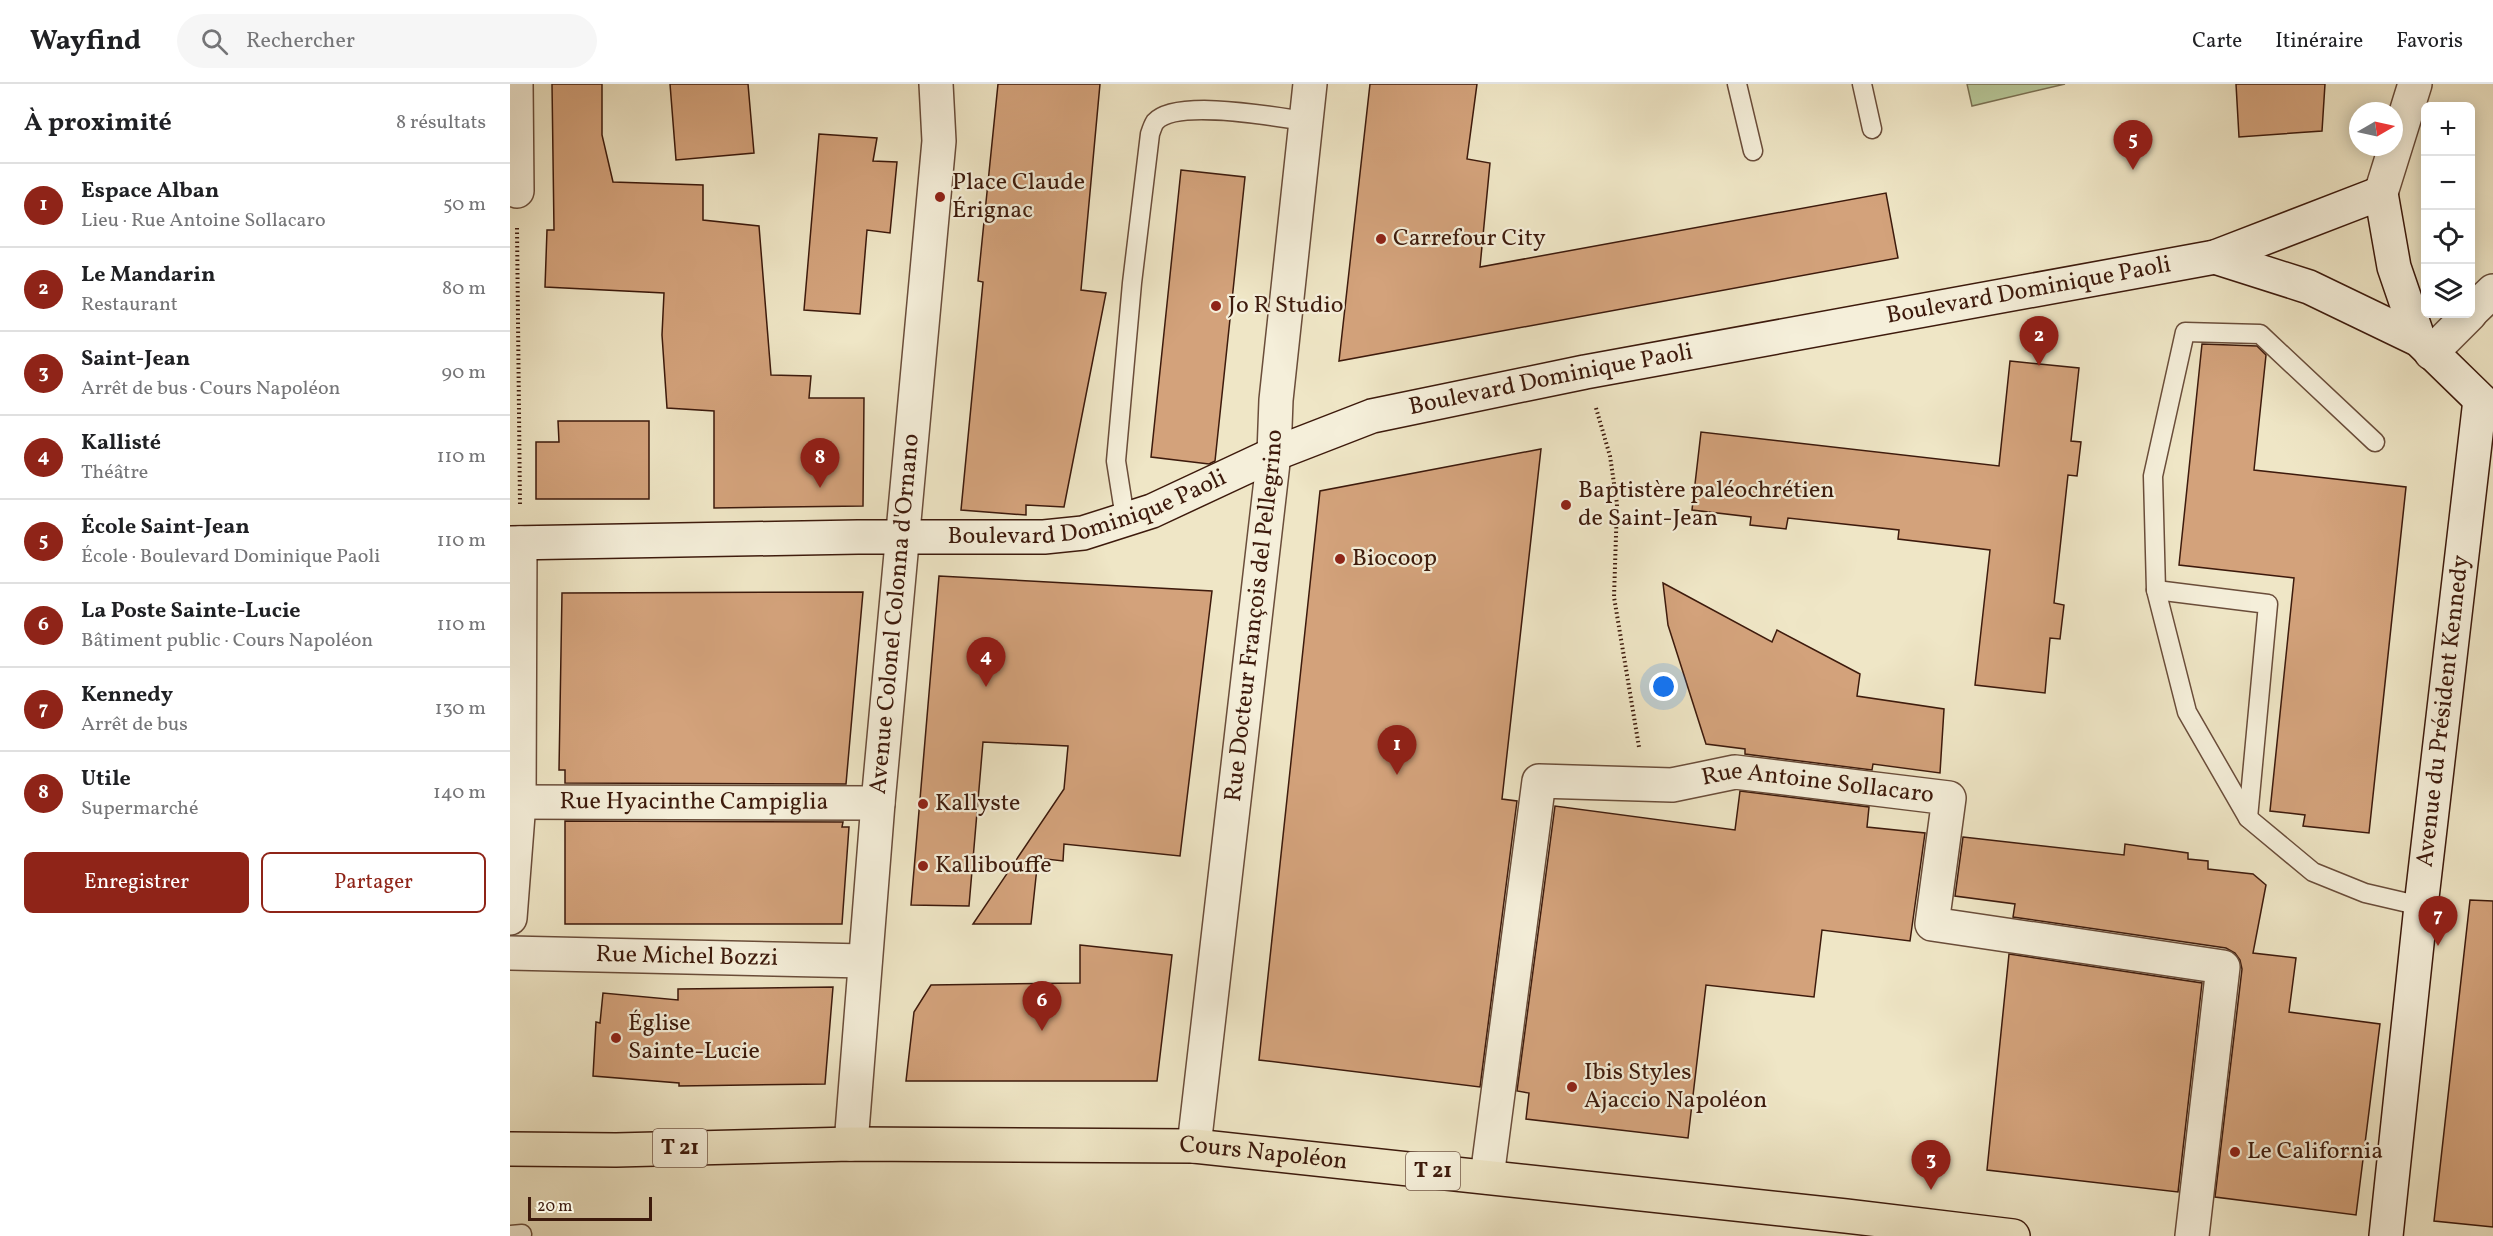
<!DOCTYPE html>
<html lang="fr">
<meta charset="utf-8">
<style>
:root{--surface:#fff;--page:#f6f6f6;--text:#202124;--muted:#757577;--line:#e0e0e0;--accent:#8f2418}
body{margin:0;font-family:Vollkorn,serif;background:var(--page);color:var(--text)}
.controls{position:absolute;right:18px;top:18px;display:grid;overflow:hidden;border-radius:9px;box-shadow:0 3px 15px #0003}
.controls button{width:54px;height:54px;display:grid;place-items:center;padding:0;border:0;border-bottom:2px solid var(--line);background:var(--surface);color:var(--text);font:30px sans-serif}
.compass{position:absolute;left:1839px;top:18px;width:54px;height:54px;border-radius:50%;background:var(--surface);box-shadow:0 3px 15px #0003;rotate:81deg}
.scale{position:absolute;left:18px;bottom:15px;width:124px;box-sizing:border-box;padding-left:6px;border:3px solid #3d1a0c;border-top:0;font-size:16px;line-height:21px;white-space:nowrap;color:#3d1a0c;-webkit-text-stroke:4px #f5efda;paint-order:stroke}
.you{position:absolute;left:1154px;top:603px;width:21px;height:21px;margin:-15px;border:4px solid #fff;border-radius:50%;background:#1a73e8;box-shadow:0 0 0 9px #1a73e833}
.badge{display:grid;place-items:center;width:39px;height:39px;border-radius:50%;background:var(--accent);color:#fff;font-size:20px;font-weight:700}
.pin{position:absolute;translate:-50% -50px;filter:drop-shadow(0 2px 3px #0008)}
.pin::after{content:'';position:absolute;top:32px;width:21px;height:18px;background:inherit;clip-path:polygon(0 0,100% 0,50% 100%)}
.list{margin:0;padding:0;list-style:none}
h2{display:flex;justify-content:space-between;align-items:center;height:78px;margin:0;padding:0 24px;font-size:26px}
h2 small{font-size:20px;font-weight:400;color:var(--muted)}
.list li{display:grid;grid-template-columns:39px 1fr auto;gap:18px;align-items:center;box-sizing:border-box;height:84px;padding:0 24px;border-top:2px solid var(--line)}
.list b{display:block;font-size:22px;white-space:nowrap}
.list p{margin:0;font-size:20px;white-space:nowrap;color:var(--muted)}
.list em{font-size:20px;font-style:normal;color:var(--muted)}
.actions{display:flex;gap:12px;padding:18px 24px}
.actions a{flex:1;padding:14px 0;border:2px solid var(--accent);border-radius:9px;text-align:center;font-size:21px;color:var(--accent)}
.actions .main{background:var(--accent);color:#fff}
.icon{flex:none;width:33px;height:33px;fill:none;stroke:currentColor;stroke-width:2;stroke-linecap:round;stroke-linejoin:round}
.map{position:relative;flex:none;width:1983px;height:1152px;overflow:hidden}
header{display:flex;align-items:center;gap:36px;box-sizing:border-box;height:84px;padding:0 30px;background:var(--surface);border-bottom:2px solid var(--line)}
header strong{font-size:28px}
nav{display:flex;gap:33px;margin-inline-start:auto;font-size:21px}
.search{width:420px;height:54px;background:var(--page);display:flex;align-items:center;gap:15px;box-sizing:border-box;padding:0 21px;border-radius:33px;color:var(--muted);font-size:22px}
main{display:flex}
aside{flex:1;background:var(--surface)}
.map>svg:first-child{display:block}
.green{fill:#b6c697;stroke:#7a7052;stroke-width:1.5}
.building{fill:#d3a27b;stroke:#3d1a0c;stroke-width:1.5}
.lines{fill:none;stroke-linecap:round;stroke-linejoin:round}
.lane-casing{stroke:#6a4d3a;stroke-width:21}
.street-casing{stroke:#6a4d3a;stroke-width:36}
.secondary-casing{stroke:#3d1a0c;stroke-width:36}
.primary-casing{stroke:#3d1a0c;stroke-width:36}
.path{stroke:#3d1a0c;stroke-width:4;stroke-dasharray:1.5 3;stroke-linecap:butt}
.lane{stroke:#f5efda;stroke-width:18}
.street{stroke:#f5efda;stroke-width:33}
.secondary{stroke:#f5efda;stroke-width:33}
.primary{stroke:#efe6c6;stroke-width:33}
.poi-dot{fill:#8f2418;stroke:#f5efda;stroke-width:2}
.labels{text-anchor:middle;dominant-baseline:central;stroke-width:4.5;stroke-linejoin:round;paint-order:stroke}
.shield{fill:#f5efda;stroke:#745a4a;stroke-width:1.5}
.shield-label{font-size:22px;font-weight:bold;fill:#3d1a0c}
.poi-label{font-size:24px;fill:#3d1a0c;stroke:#f5efda;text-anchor:start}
.street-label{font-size:24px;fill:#3d1a0c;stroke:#f5efda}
</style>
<header>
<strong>Wayfind</strong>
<div class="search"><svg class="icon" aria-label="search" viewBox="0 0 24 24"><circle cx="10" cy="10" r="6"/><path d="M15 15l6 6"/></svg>Rechercher</div>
<nav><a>Carte</a><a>Itinéraire</a><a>Favoris</a></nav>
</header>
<main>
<aside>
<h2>À proximité<small>8 résultats</small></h2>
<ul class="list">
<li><span class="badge">1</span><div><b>Espace Alban</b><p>Lieu · Rue Antoine Sollacaro</p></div><em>50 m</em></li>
<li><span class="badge">2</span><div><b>Le Mandarin</b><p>Restaurant</p></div><em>80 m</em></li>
<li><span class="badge">3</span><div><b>Saint-Jean</b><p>Arrêt de bus · Cours Napoléon</p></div><em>90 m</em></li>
<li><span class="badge">4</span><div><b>Kallisté</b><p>Théâtre</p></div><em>110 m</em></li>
<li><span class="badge">5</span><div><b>École Saint-Jean</b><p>École · Boulevard Dominique Paoli</p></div><em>110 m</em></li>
<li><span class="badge">6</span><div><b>La Poste Sainte-Lucie</b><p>Bâtiment public · Cours Napoléon</p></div><em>110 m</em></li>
<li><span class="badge">7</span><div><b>Kennedy</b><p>Arrêt de bus</p></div><em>130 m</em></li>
<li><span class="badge">8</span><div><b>Utile</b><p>Supermarché</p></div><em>140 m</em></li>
</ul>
<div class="actions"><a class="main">Enregistrer</a><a>Partager</a></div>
</aside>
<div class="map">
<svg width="1983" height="1152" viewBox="0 0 1983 1152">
<rect width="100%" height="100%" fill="#efe6c6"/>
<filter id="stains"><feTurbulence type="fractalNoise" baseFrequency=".00333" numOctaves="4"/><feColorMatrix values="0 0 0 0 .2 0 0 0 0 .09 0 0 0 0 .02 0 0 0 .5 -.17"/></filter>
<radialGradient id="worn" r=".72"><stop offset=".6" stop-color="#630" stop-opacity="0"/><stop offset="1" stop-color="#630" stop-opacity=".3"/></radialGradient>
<path class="green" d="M 1457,0 L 1555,0 L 1462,22 Z"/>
<g class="building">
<path d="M 42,0 L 92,0 L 92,51 L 103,98 L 193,101 L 193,136 L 249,142 L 261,291 L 301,292 L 299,314 L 354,314 L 353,422 L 204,424 L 204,327 L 157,324 L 152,251 L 154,209 L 35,203 L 37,146 L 44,146 Z"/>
<path d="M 160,0 L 238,0 L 244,69 L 166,76 Z"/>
<path d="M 488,0 L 590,0 L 571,206 L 596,209 L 554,423 L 516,421 L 516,431 L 451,426 L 473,198 L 468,197 Z"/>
<path d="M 860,0 L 967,0 L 957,75 L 980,79 L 970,183 L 1376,109 L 1388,174 L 829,277 Z"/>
<path d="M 1726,0 L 1815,0 L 1812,47 L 1729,53 Z"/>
<path d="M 309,50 L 367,54 L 363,77 L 387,78 L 380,149 L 357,146 L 350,230 L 294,226 Z"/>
<path d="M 671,86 L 735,93 L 705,377 L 699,380 L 641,373 Z"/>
<path d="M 1692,260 L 1747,262 L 1756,271 L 1744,386 L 1896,403 L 1859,749 L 1793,742 L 1795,731 L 1760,727 L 1784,494 L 1669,481 Z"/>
<path d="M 1500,277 L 1569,284 L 1561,357 L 1571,358 L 1567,392 L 1558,391 L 1544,519 L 1554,521 L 1550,555 L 1540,554 L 1535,609 L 1465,601 L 1480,466 L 1388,455 L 1389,446 L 1278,434 L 1276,445 L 1240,441 L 1241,433 L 1182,426 L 1191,348 L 1489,382 Z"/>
<path d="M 48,337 L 139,337 L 139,415 L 26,415 L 26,358 L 49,358 Z"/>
<path d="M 1031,365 L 992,715 L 1007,717 L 970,1003 L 749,976 L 810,407 Z"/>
<path d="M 429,492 L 702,507 L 670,772 L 554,760 L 553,777 L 528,774 L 521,840 L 463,840 L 554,705 L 558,662 L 473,658 L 459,822 L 401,821 Z"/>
<path d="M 1153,499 L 1262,558 L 1267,546 L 1350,590 L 1347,612 L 1434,625 L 1430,689 L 1363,680 L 1362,686 L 1235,670 L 1235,665 L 1196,660 L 1158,541 Z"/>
<path d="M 353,508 L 336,700 L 55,699 L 55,686 L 49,686 L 52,509 Z"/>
<path d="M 1230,707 L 1359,723 L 1357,743 L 1415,749 L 1400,857 L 1312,846 L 1304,913 L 1196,901 L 1178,1054 L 1016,1035 L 1019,1009 L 1007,1007 L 1045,722 L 1225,746 Z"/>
<path d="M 55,737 L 333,738 L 332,743 L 339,743 L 332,840 L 55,840 Z"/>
<path d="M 1453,753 L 1614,771 L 1615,760 L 1678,769 L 1678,775 L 1698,777 L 1698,785 L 1743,790 L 1756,801 L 1743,869 L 1786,874 L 1779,928 L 1870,940 L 1846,1131 L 1705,1113 L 1732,885 L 1730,876 L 1725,869 L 1716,864 L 1503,833 L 1505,820 L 1445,812 Z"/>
<path d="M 1960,816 L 1983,817 L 1983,1143 L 1924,1137 Z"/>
<path d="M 570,861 L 662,871 L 647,997 L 396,997 L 404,928 L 421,901 L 570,899 Z"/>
<path d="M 1499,870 L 1692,899 L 1668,1108 L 1477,1086 Z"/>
<path d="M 323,903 L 315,1000 L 169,1002 L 169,999 L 83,992 L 86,938 L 90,939 L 93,909 L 168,916 L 168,905 Z"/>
</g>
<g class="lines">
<g class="lane-casing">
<g id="lane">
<path d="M 1227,0 L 1243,67"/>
<path d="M 1352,0 L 1362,45"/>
<path d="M 1865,358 L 1750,250 L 1675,248 L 1643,392 L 1646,506 L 1677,628 L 1738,734 L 1803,788 L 1855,809 L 1911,822"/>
<path d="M 615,434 L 606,377 L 622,199 L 640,50 C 641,47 643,41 645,38 C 666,14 766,33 795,37"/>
<path d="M 1646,506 L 1758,520 L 1738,734"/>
<path d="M 0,1151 L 12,1150"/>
</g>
</g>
<g class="street-casing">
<g id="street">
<path d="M 6,0 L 7,107"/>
<path d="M 1871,109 L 1905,0"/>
<path d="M 1960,229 L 1983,207"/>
<path d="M 1921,269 L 1960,230"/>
<path id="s1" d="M 0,718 L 368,719"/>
<path d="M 0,834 L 9,718 L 10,459"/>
<path id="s2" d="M 0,869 L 355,877"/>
<path id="s3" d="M 341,1060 L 368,719 L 429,57 L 426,0"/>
<path id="s4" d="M 684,1062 L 764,370 L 766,316 L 800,0"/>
<path id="s5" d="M 977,1093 L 1029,697 L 1162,701 L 1225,688 L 1439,714 L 1422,840 L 1713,883 L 1682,1152"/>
</g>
</g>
<g class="secondary-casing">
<g id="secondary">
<path d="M 1705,173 L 1799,203 L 1909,256 L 1983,328"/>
<path id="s6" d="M 0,459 L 348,453 L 534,453 L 573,449 L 642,427 L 764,370 L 862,332 L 1075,288 L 1705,173 L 1871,109 L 1884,183 L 1909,256"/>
<path id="s7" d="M 1876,1152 L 1911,822 L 1970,316"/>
</g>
</g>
<g class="primary-casing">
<g id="primary">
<path id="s8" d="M 0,1065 L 106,1066 L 341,1060 L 684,1062 L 1336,1132 L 1503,1152"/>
</g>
</g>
<g class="path">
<path d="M 7,144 L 10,422"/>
<path d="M 1086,324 L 1100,372 L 1107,420 L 1104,513 L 1129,663"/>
</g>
<use href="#lane" class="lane"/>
<use href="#street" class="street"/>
<use href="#secondary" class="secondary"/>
<use href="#primary" class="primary"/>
</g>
<g class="poi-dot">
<circle cx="430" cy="113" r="6"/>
<circle cx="871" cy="155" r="6"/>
<circle cx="706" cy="222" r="6"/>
<circle cx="1056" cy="421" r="6"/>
<circle cx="830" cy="475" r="6"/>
<circle cx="413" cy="720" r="6"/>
<circle cx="413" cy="782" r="6"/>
<circle cx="106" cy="954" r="6"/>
<circle cx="1062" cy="1003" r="6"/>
<circle cx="1725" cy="1068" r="6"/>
</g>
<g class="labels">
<g class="shield">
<rect x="143" y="1045" width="54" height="38" rx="4.5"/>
<rect x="896" y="1068" width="54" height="38" rx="4.5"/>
</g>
<g class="shield-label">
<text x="170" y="1064">T 21</text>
<text x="923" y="1087">T 21</text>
</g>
<g class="poi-label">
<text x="442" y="99">Place Claude<tspan x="442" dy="28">Érignac</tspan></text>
<text x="883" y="155">Carrefour City</text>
<text x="718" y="222">Jo R Studio</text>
<text x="1068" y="407">Baptistère paléochrétien<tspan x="1068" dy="28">de Saint-Jean</tspan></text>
<text x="842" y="475">Biocoop</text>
<text x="425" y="720">Kallyste</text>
<text x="425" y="782">Kallibouffe</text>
<text x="118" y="940">Église<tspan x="118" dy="28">Sainte-Lucie</tspan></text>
<text x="1074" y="989">Ibis Styles<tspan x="1074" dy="28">Ajaccio Napoléon</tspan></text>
<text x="1737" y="1068">Le California</text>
</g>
<g class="street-label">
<text stroke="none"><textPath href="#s6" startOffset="1554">Boulevard Dominique Paoli</textPath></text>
<text stroke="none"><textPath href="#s6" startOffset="1068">Boulevard Dominique Paoli</textPath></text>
<text stroke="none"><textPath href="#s6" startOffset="582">Boulevard Dominique Paoli</textPath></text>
<text stroke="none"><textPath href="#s3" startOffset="532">Avenue Colonel Colonna d'Ornano</textPath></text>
<text stroke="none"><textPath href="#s4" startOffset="534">Rue Docteur François del Pellegrino</textPath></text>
<text stroke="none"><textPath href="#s7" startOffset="528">Avenue du Président Kennedy</textPath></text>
<text stroke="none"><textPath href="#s5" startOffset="680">Rue Antoine Sollacaro</textPath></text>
<text stroke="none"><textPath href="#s1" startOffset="184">Rue Hyacinthe Campiglia</textPath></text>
<text stroke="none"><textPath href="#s2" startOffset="177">Rue Michel Bozzi</textPath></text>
<text stroke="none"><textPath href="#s8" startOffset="754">Cours Napoléon</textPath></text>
</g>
</g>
<rect width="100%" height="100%" filter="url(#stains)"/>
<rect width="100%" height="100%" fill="url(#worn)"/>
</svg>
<div class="controls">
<button>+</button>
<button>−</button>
<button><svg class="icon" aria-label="locate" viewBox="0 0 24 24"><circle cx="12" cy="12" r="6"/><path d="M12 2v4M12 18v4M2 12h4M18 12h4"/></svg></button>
<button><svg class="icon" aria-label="layers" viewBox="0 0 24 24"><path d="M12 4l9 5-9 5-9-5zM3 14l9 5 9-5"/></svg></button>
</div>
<svg class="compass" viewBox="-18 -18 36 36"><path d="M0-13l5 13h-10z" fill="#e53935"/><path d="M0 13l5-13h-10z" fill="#757577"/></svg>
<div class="scale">20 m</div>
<div class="you"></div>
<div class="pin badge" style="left:887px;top:691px">1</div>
<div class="pin badge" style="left:1529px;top:282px">2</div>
<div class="pin badge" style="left:1421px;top:1106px">3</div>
<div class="pin badge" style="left:476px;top:603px">4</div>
<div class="pin badge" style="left:1623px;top:86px">5</div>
<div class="pin badge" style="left:532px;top:947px">6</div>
<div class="pin badge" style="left:1928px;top:862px">7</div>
<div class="pin badge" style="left:310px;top:404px">8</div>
</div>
</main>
